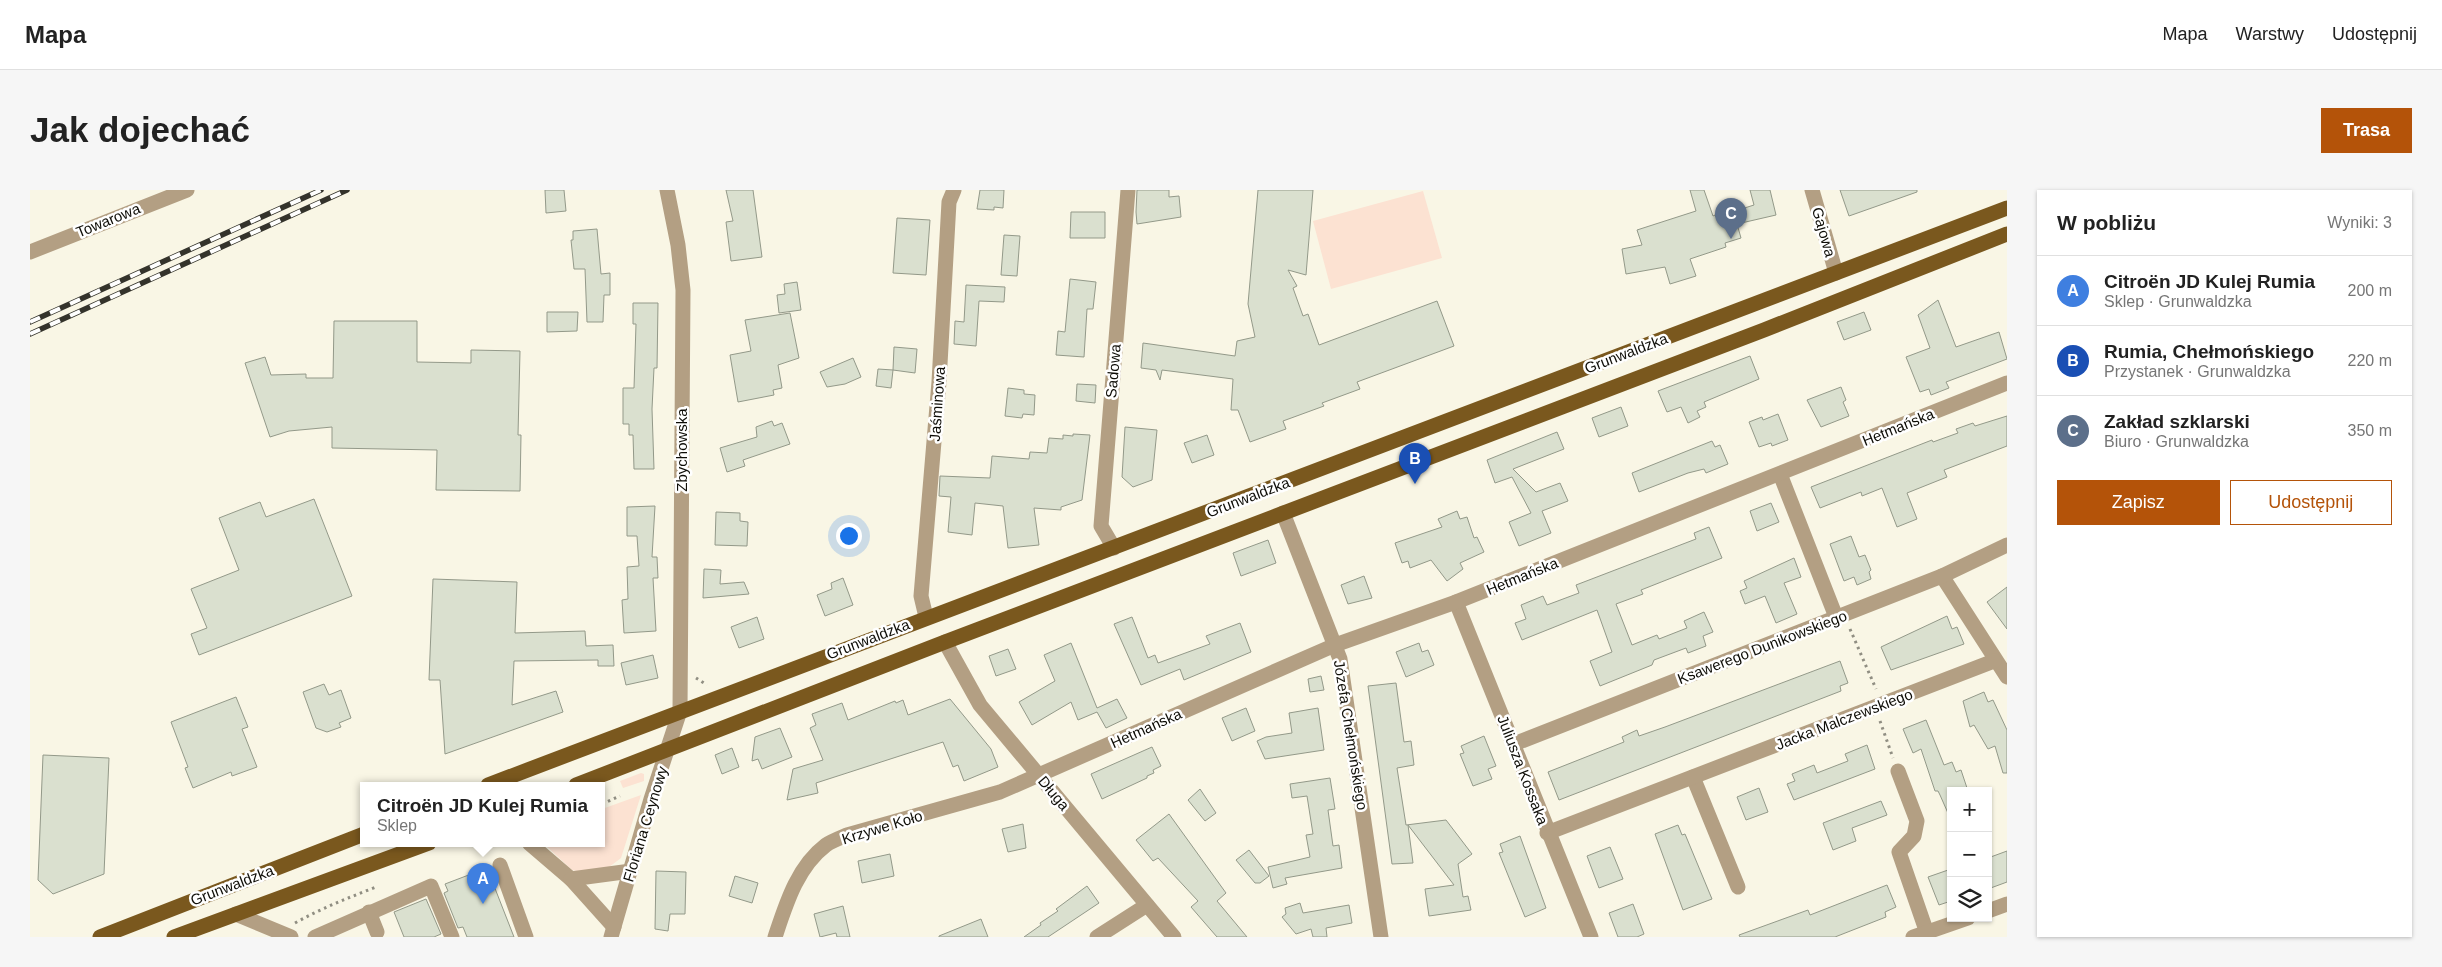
<!DOCTYPE html>
<html lang="pl">
<meta charset="utf-8">
<style>
:root{--surface:#fff;--page:#f6f6f6;--text:#222;--muted:#767676;--line:#e0e0e0;--accent:#b45309}
body{margin:0;font-family:Helvetica,sans-serif;background:var(--page);color:var(--text)}
.controls{position:absolute;right:15px;bottom:15px;display:grid;overflow:hidden;border-radius:0px;box-shadow:0 1px 4px #0004}
.controls button{width:45px;height:45px;display:grid;place-items:center;padding:0;border:0;border-bottom:1px solid var(--line);background:var(--surface);color:var(--text);font:25px sans-serif}
.you{position:absolute;left:818px;top:345px;width:18px;height:18px;margin:-12px;border:4px solid #fff;border-radius:50%;background:#1a73e8;box-shadow:0 0 0 8px #1a73e833}
.badge{display:grid;place-items:center;width:32px;height:32px;border-radius:50%;background:var(--accent);color:#fff;font-size:16px;font-weight:700}
.pin{position:absolute;translate:-50% -41px;filter:drop-shadow(0 1px 2px #0008)}
.pin::after{content:'';position:absolute;top:26px;width:18px;height:15px;background:inherit;clip-path:polygon(0 0,100% 0,50% 100%)}
.popup{position:absolute;left:330px;top:592px;width:245px;height:65px;box-sizing:border-box;display:grid;place-content:center;border-radius:0px;background:var(--surface);filter:drop-shadow(0 1px 4px #0005);font-size:16px;white-space:nowrap;color:var(--muted)}
.popup b{font-size:19px;color:var(--text)}
.popup::after{content:'';position:absolute;left:50%;top:100%;margin-left:-10px;border:10px solid transparent;border-top-color:var(--surface)}
.list{margin:0;padding:0;list-style:none}
h2{display:flex;justify-content:space-between;align-items:center;height:65px;margin:0;padding:0 20px;font-size:21px}
h2 small{font-size:16px;font-weight:400;color:var(--muted)}
.list li{display:grid;grid-template-columns:32px 1fr auto;gap:15px;align-items:center;box-sizing:border-box;height:70px;padding:0 20px;border-top:1px solid var(--line)}
.list b{display:block;font-size:19px;white-space:nowrap}
.list p{margin:0;font-size:16px;white-space:nowrap;color:var(--muted)}
.list em{font-size:16px;font-style:normal;color:var(--muted)}
.actions{display:flex;gap:10px;padding:15px 20px}
.actions a{flex:1;padding:11px 0;border:1px solid var(--accent);border-radius:0px;text-align:center;font-size:18px;color:var(--accent)}
.actions .main{background:var(--accent);color:#fff}
.icon{flex:none;width:28px;height:28px;fill:none;stroke:currentColor;stroke-width:2;stroke-linecap:round;stroke-linejoin:round}
.map{position:relative;flex:none;width:1977px;height:747px;overflow:hidden;border-radius:0px}
header{display:flex;align-items:center;gap:30px;box-sizing:border-box;height:70px;padding:0 25px;background:var(--surface);border-bottom:1px solid var(--line)}
header strong{font-size:24px}
nav{display:flex;gap:28px;margin-inline-start:auto;font-size:18px}
.intro{display:flex;align-items:center;justify-content:space-between;box-sizing:border-box;height:120px;padding:0 30px}
h1{margin:0;font-size:35px}
.button{padding:12px 22px;border-radius:0px;background:var(--accent);color:#fff;font-size:18px;font-weight:700}
main{display:flex;gap:30px;padding:0 30px}
aside{flex:1;background:var(--surface);border-radius:0px;box-shadow:0 1px 4px #0004}
.map>svg:first-child{display:block}
.green{fill:#fce2d2}
.building{fill:#dae0cf;stroke:#939989}
.lines{fill:none;stroke-linecap:round;stroke-linejoin:round}
.path{stroke:#908e82;stroke-width:3;stroke-dasharray:2.5 4;stroke-linecap:butt}
.minor{stroke:#b39f83;stroke-width:15}
.major{stroke:#7a581e;stroke-width:15}
.rail-casing{stroke:#34332b;stroke-width:5.5}
.rail{stroke:#fff;stroke-width:4;stroke-dasharray:11;stroke-linecap:butt}
.labels{text-anchor:middle;dominant-baseline:central;stroke-width:5;stroke-linejoin:round;paint-order:stroke}
.street-label{font-size:15px;fill:#0e0d07;stroke:#fff}
</style>
<header>
<strong>Mapa</strong>
<nav><a>Mapa</a><a>Warstwy</a><a>Udostępnij</a></nav>
</header>
<div class="intro"><h1>Jak dojechać</h1><a class="button">Trasa</a></div>
<main>
<div class="map">
<svg width="1977" height="747" viewBox="0 0 1977 747">
<rect width="100%" height="100%" fill="#f9f6e5"/>
<g class="green">
<path d="M 1393,1 L 1412,68 L 1301,99 L 1283,31 Z"/>
<path d="M 611,583 L 614,584 L 614,591 L 593,598 L 590,591 Z"/>
<path d="M 611,605 L 591,668 L 579,677 L 555,683 L 542,680 L 513,653 L 572,653 L 572,619 Z"/>
</g>
<g class="building">
<path d="M 515,0 L 534,0 L 536,21 L 516,23 Z"/>
<path d="M 696,0 L 723,0 L 732,67 L 701,71 L 696,32 L 703,31 Z"/>
<path d="M 950,0 L 974,0 L 973,18 L 964,17 L 964,20 L 947,19 Z"/>
<path d="M 1107,0 L 1139,0 L 1139,7 L 1149,6 L 1151,27 L 1107,34 L 1106,22 Z"/>
<path d="M 1228,0 L 1283,0 L 1276,85 L 1258,80 L 1267,96 L 1263,98 L 1273,126 L 1278,124 L 1289,155 L 1407,111 L 1424,156 L 1327,192 L 1330,199 L 1292,213 L 1294,216 L 1253,231 L 1256,239 L 1220,252 L 1208,220 L 1201,220 L 1203,189 L 1132,180 L 1130,190 L 1126,180 L 1111,178 L 1113,153 L 1205,166 L 1207,151 L 1225,147 L 1218,114 Z"/>
<path d="M 1660,0 L 1674,0 L 1683,26 L 1685,25 L 1686,27 L 1724,15 L 1720,0 L 1740,0 L 1746,25 L 1707,34 L 1711,48 L 1695,53 L 1696,57 L 1660,69 L 1666,86 L 1640,94 L 1635,77 L 1596,84 L 1592,59 L 1612,55 L 1607,40 L 1666,21 Z"/>
<path d="M 1810,0 L 1887,0 L 1887,2 L 1819,26 Z"/>
<path d="M 1041,22 L 1075,22 L 1075,48 L 1040,48 Z"/>
<path d="M 867,28 L 900,30 L 896,85 L 863,83 Z"/>
<path d="M 567,39 L 571,84 L 580,83 L 580,105 L 574,105 L 573,132 L 557,132 L 555,79 L 544,79 L 541,50 L 543,50 L 543,41 Z"/>
<path d="M 974,45 L 990,46 L 987,86 L 971,85 Z"/>
<path d="M 1040,89 L 1066,92 L 1063,119 L 1057,119 L 1054,167 L 1026,165 L 1028,141 L 1035,142 Z"/>
<path d="M 767,92 L 771,120 L 749,123 L 747,105 L 755,104 L 754,94 Z"/>
<path d="M 936,95 L 975,97 L 974,112 L 949,111 L 946,156 L 924,154 L 925,131 L 934,132 Z"/>
<path d="M 1908,110 L 1926,157 L 1969,142 L 1977,169 L 1916,192 L 1919,198 L 1901,205 L 1899,199 L 1890,202 L 1876,167 L 1900,158 L 1888,125 Z"/>
<path d="M 603,113 L 628,113 L 627,178 L 624,178 L 622,219 L 624,279 L 604,279 L 603,245 L 599,245 L 599,234 L 593,234 L 593,198 L 604,198 L 606,134 L 603,134 Z"/>
<path d="M 517,122 L 548,122 L 547,141 L 517,142 Z"/>
<path d="M 1834,122 L 1841,140 L 1814,150 L 1807,132 Z"/>
<path d="M 760,123 L 769,168 L 748,175 L 752,198 L 743,200 L 744,205 L 708,212 L 700,165 L 721,161 L 715,130 Z"/>
<path d="M 304,131 L 387,131 L 387,172 L 441,173 L 441,160 L 490,161 L 488,245 L 491,245 L 490,301 L 406,300 L 407,260 L 302,258 L 302,237 L 259,241 L 240,247 L 215,173 L 235,167 L 241,185 L 276,184 L 276,188 L 303,188 Z"/>
<path d="M 864,157 L 887,159 L 885,183 L 863,180 Z"/>
<path d="M 1720,166 L 1729,189 L 1674,212 L 1676,217 L 1667,221 L 1670,227 L 1658,233 L 1651,217 L 1637,222 L 1628,201 Z"/>
<path d="M 823,168 L 831,187 L 815,194 L 797,197 L 790,182 Z"/>
<path d="M 848,179 L 863,180 L 861,198 L 846,196 Z"/>
<path d="M 1047,194 L 1066,195 L 1065,213 L 1046,211 Z"/>
<path d="M 1811,197 L 1816,210 L 1813,212 L 1819,226 L 1791,237 L 1777,210 Z"/>
<path d="M 978,198 L 994,200 L 994,204 L 1005,205 L 1004,225 L 993,224 L 992,228 L 975,226 Z"/>
<path d="M 1591,217 L 1598,236 L 1569,247 L 1562,228 Z"/>
<path d="M 1748,224 L 1758,250 L 1742,256 L 1741,253 L 1729,257 L 1719,232 L 1732,227 L 1733,230 Z"/>
<path d="M 1977,226 L 1977,256 L 1914,280 L 1917,287 L 1877,303 L 1887,329 L 1867,337 L 1852,298 L 1832,306 L 1831,302 L 1790,318 L 1781,297 L 1902,250 L 1903,252 L 1928,243 L 1926,239 L 1943,233 L 1945,236 Z"/>
<path d="M 742,231 L 744,236 L 752,233 L 760,254 L 713,270 L 715,276 L 697,282 L 690,258 L 727,247 L 726,237 Z"/>
<path d="M 1095,237 L 1127,240 L 1122,290 L 1103,297 L 1092,287 Z"/>
<path d="M 1527,242 L 1534,259 L 1483,279 L 1506,302 L 1530,293 L 1538,311 L 1512,321 L 1521,343 L 1489,356 L 1479,332 L 1501,323 L 1482,287 L 1465,293 L 1457,270 Z"/>
<path d="M 1043,244 L 1060,245 L 1052,310 L 1031,317 L 1031,320 L 1004,318 L 1009,355 L 978,358 L 973,316 L 945,313 L 942,345 L 918,342 L 921,307 L 909,306 L 910,286 L 960,288 L 962,266 L 999,269 L 1000,262 L 1017,263 L 1019,248 L 1033,249 L 1033,245 L 1043,246 Z"/>
<path d="M 1177,245 L 1184,265 L 1162,273 L 1154,253 Z"/>
<path d="M 1682,251 L 1685,257 L 1690,255 L 1698,274 L 1676,283 L 1674,279 L 1658,283 L 1609,302 L 1602,283 Z"/>
<path d="M 284,309 L 322,406 L 169,465 L 161,444 L 177,438 L 161,399 L 209,380 L 189,328 L 230,312 L 236,327 Z"/>
<path d="M 1741,313 L 1749,332 L 1727,341 L 1720,321 Z"/>
<path d="M 625,316 L 622,367 L 627,367 L 628,388 L 623,388 L 626,441 L 594,443 L 592,410 L 598,409 L 597,377 L 609,376 L 607,346 L 597,346 L 597,317 Z"/>
<path d="M 1427,321 L 1430,329 L 1437,327 L 1444,348 L 1447,347 L 1454,362 L 1430,373 L 1433,379 L 1417,391 L 1401,370 L 1380,378 L 1378,371 L 1372,373 L 1365,353 L 1412,337 L 1408,329 Z"/>
<path d="M 686,322 L 710,323 L 710,331 L 718,332 L 717,356 L 685,355 Z"/>
<path d="M 1679,337 L 1692,368 L 1611,400 L 1613,404 L 1586,414 L 1602,455 L 1627,445 L 1629,449 L 1657,438 L 1654,431 L 1674,422 L 1683,442 L 1673,446 L 1676,456 L 1658,463 L 1656,458 L 1624,470 L 1622,475 L 1570,496 L 1560,471 L 1582,462 L 1567,420 L 1492,450 L 1485,433 L 1496,429 L 1491,415 L 1513,406 L 1517,415 L 1549,403 L 1546,395 L 1666,349 L 1664,343 Z"/>
<path d="M 1821,346 L 1829,367 L 1835,365 L 1841,380 L 1839,382 L 1841,389 L 1827,395 L 1824,387 L 1814,391 L 1800,354 Z"/>
<path d="M 1238,350 L 1246,373 L 1211,386 L 1203,363 Z"/>
<path d="M 1764,368 L 1771,387 L 1754,393 L 1767,424 L 1746,433 L 1735,406 L 1715,414 L 1710,401 L 1717,398 L 1714,391 Z"/>
<path d="M 674,379 L 691,380 L 690,394 L 714,392 L 719,404 L 673,408 Z"/>
<path d="M 1334,386 L 1342,408 L 1318,414 L 1311,395 Z"/>
<path d="M 813,388 L 823,415 L 795,426 L 787,405 L 802,399 L 801,393 Z"/>
<path d="M 403,389 L 487,392 L 485,443 L 555,441 L 556,456 L 583,455 L 584,476 L 568,476 L 568,470 L 484,471 L 482,515 L 526,501 L 533,522 L 415,564 L 410,490 L 399,490 Z"/>
<path d="M 1977,397 L 1977,439 L 1957,412 Z"/>
<path d="M 1917,426 L 1922,439 L 1927,437 L 1934,454 L 1861,480 L 1851,457 Z"/>
<path d="M 727,427 L 734,449 L 709,458 L 701,437 Z"/>
<path d="M 1102,427 L 1118,468 L 1125,465 L 1128,473 L 1180,454 L 1176,446 L 1210,433 L 1221,462 L 1154,490 L 1150,479 L 1111,495 L 1084,434 Z"/>
<path d="M 1041,453 L 1067,518 L 1087,509 L 1097,528 L 1076,538 L 1067,522 L 1048,530 L 1041,512 L 1002,535 L 989,512 L 1025,491 L 1014,465 Z"/>
<path d="M 1389,453 L 1392,462 L 1398,460 L 1404,475 L 1376,487 L 1366,462 Z"/>
<path d="M 978,459 L 986,479 L 966,486 L 959,466 Z"/>
<path d="M 623,465 L 628,488 L 596,495 L 591,473 Z"/>
<path d="M 1810,471 L 1818,493 L 1810,496 L 1811,501 L 1529,610 L 1518,582 L 1594,552 L 1592,547 L 1607,540 L 1609,546 L 1635,537 Z"/>
<path d="M 1291,486 L 1294,500 L 1280,502 L 1278,489 Z"/>
<path d="M 1366,493 L 1374,552 L 1381,551 L 1384,575 L 1367,578 L 1376,635 L 1416,630 L 1442,664 L 1428,674 L 1433,707 L 1438,706 L 1441,720 L 1399,726 L 1395,699 L 1424,695 L 1378,635 L 1383,673 L 1362,674 L 1338,496 Z"/>
<path d="M 294,494 L 299,505 L 311,500 L 321,528 L 309,533 L 311,537 L 297,542 L 286,538 L 273,502 Z"/>
<path d="M 1954,502 L 1958,512 L 1963,510 L 1977,540 L 1977,583 L 1973,583 L 1965,556 L 1958,559 L 1944,535 L 1940,537 L 1933,511 Z"/>
<path d="M 206,507 L 218,537 L 212,539 L 227,577 L 202,586 L 201,582 L 163,598 L 155,578 L 158,577 L 141,532 Z"/>
<path d="M 920,509 L 961,559 L 968,577 L 934,591 L 928,575 L 923,577 L 913,552 L 786,593 L 788,603 L 757,610 L 763,579 L 793,570 L 780,538 L 786,535 L 782,524 L 812,513 L 818,530 L 865,511 L 866,513 L 873,510 L 878,525 Z"/>
<path d="M 1216,518 L 1225,541 L 1202,551 L 1192,528 Z"/>
<path d="M 1288,518 L 1294,560 L 1235,569 L 1227,551 L 1236,547 L 1262,543 L 1259,523 Z"/>
<path d="M 1896,530 L 1914,575 L 1922,572 L 1926,582 L 1931,580 L 1938,601 L 1921,601 L 1921,630 L 1910,605 L 1908,601 L 1905,601 L 1891,559 L 1883,563 L 1873,539 Z"/>
<path d="M 750,538 L 762,567 L 732,579 L 728,569 L 722,571 L 725,547 Z"/>
<path d="M 1454,546 L 1466,576 L 1458,579 L 1462,589 L 1443,596 L 1430,564 L 1434,563 L 1431,556 Z"/>
<path d="M 1837,555 L 1845,579 L 1764,610 L 1757,594 L 1765,591 L 1762,584 L 1784,575 L 1787,583 L 1818,571 L 1815,564 Z"/>
<path d="M 1122,557 L 1131,576 L 1123,580 L 1124,583 L 1117,586 L 1117,588 L 1072,609 L 1061,584 Z"/>
<path d="M 702,558 L 709,577 L 692,584 L 685,565 Z"/>
<path d="M 13,565 L 79,568 L 74,684 L 23,704 L 8,690 Z"/>
<path d="M 1300,588 L 1305,619 L 1298,620 L 1303,656 L 1309,655 L 1312,678 L 1255,688 L 1257,694 L 1243,698 L 1238,677 L 1280,667 L 1276,645 L 1283,644 L 1277,606 L 1262,608 L 1260,594 Z"/>
<path d="M 1729,598 L 1738,622 L 1716,630 L 1707,607 Z"/>
<path d="M 1170,599 L 1186,623 L 1175,631 L 1158,610 Z"/>
<path d="M 1851,611 L 1857,625 L 1822,638 L 1826,651 L 1803,660 L 1793,633 Z"/>
<path d="M 1139,624 L 1196,703 L 1187,711 L 1217,747 L 1187,747 L 1161,717 L 1168,711 L 1128,668 L 1123,671 L 1106,650 Z"/>
<path d="M 993,634 L 996,658 L 978,662 L 972,639 Z"/>
<path d="M 1648,635 L 1652,645 L 1655,644 L 1682,709 L 1653,720 L 1625,644 Z"/>
<path d="M 1490,646 L 1516,718 L 1495,727 L 1469,663 L 1473,662 L 1470,654 Z"/>
<path d="M 1580,657 L 1593,689 L 1569,698 L 1557,666 Z"/>
<path d="M 1219,660 L 1239,686 L 1230,693 L 1225,693 L 1206,670 Z"/>
<path d="M 1977,661 L 1977,692 L 1958,699 L 1958,668 Z"/>
<path d="M 860,664 L 864,686 L 832,693 L 828,671 Z"/>
<path d="M 457,678 L 484,747 L 437,747 L 433,737 L 428,738 L 414,703 L 418,701 L 415,694 Z"/>
<path d="M 1921,679 L 1921,711 L 1909,715 L 1898,687 Z"/>
<path d="M 626,681 L 656,682 L 655,724 L 640,724 L 638,741 L 625,739 Z"/>
<path d="M 705,686 L 728,693 L 722,713 L 699,706 Z"/>
<path d="M 1857,695 L 1866,717 L 1855,722 L 1856,727 L 1805,747 L 1710,747 L 1709,745 L 1778,720 L 1780,725 Z"/>
<path d="M 1057,696 L 1069,713 L 1018,747 L 994,747 L 1011,735 L 1010,733 L 1028,721 L 1026,719 Z"/>
<path d="M 396,709 L 411,744 L 404,747 L 374,747 L 364,722 Z"/>
<path d="M 1270,713 L 1273,723 L 1319,715 L 1322,733 L 1296,738 L 1297,747 L 1283,747 L 1281,739 L 1266,744 L 1252,727 L 1256,724 L 1255,718 Z"/>
<path d="M 1603,714 L 1614,744 L 1607,747 L 1588,747 L 1579,723 Z"/>
<path d="M 813,716 L 820,747 L 807,747 L 806,743 L 790,747 L 784,724 Z"/>
<path d="M 951,729 L 958,747 L 909,747 L 909,746 Z"/>
</g>
<g class="lines">
<g class="path">
<path d="M 1820,439 L 1846,499"/>
<path d="M 666,488 L 677,495"/>
<path d="M 1850,531 L 1863,568"/>
<path d="M 572,614 L 590,606"/>
<path d="M 265,733 C 292,718 318,708 346,697"/>
</g>
<g class="minor">
<path d="M 1782,0 L 1806,83"/>
<path d="M 0,62 L 157,0"/>
<path d="M 1750,284 L 1806,427"/>
<path d="M 1253,323 L 1310,469 L 1351,747"/>
<path d="M 1084,358 L 1071,336 L 1098,0"/>
<path d="M 1912,386 L 1977,487"/>
<path d="M 1426,412 L 1561,747"/>
<path d="M 896,427 L 891,406 L 909,192 L 919,12 L 924,0"/>
<path d="M 915,452 L 950,515 L 1144,747"/>
<path d="M 1484,554 L 1912,386 L 1977,355"/>
<path d="M 1868,581 L 1887,631 L 1884,646 L 1869,662 L 1897,743"/>
<path d="M 1663,587 L 1708,697"/>
<path d="M 1517,643 L 1964,471"/>
<path d="M 499,653 L 541,689 L 584,737"/>
<path d="M 470,675 L 496,747"/>
<path d="M 541,689 L 601,681"/>
<path d="M 1958,721 L 1977,714"/>
<path d="M 339,722 L 347,742"/>
<path d="M 206,724 L 261,747"/>
<path d="M 285,747 L 401,696 L 422,747"/>
<path d="M 581,747 L 621,609 L 650,521 L 653,100 L 648,55 L 637,0"/>
<path d="M 745,747 C 756,714 767,677 796,655 C 802,651 810,648 817,645 L 970,602 L 1305,455 L 1426,412 L 1977,193"/>
<path d="M 1067,747 L 1117,715"/>
<path d="M 1883,747 L 1938,728"/>
</g>
<g class="major">
<path d="M 458,595 L 1977,18"/>
<path d="M 546,595 L 915,452 L 1734,140 L 1977,44"/>
<path d="M 70,747 L 334,644"/>
<path d="M 144,747 L 399,653"/>
</g>
<g class="rail-casing">
<g id="rail">
<path d="M 0,132 L 291,0"/>
<path d="M 0,144 L 317,0"/>
</g>
</g>
<use href="#rail" class="rail"/>
</g>
<g class="labels">
<g class="street-label">
<text transform="translate(78 30) rotate(-22)">Towarowa</text>
<text transform="translate(1794 42) rotate(74)">Gajowa</text>
<text transform="translate(1596 163) rotate(-21)">Grunwaldzka</text>
<text transform="translate(1083 181) rotate(-85)">Sadowa</text>
<text transform="translate(907 214) rotate(-86)">Jaśminowa</text>
<text transform="translate(1868 237) rotate(-22)">Hetmańska</text>
<text transform="translate(651 260) rotate(-90)">Zbychowska</text>
<text transform="translate(1218 307) rotate(-21)">Grunwaldzka</text>
<text transform="translate(1492 386) rotate(-22)">Hetmańska</text>
<text transform="translate(838 449) rotate(-21)">Grunwaldzka</text>
<text transform="translate(1732 457) rotate(-21)">Ksawerego Dunikowskiego</text>
<text transform="translate(1814 529) rotate(-21)">Jacka Malczewskiego</text>
<text transform="translate(1116 538) rotate(-24)">Hetmańska</text>
<text transform="translate(1321 545) rotate(81)">Józefa Chełmońskiego</text>
<text transform="translate(1493 580) rotate(69)">Juliusza Kossaka</text>
<text transform="translate(1024 603) rotate(50)">Długa</text>
<text transform="translate(615 634) rotate(-73)">Floriana Ceynowy</text>
<text transform="translate(852 637) rotate(-17)">Krzywe Koło</text>
<text transform="translate(202 695) rotate(-21)">Grunwaldzka</text>
</g>
</g>
</svg>
<div class="controls">
<button>+</button>
<button>−</button>
<button><svg class="icon" aria-label="layers" viewBox="0 0 24 24"><path d="M12 4l9 5-9 5-9-5zM3 14l9 5 9-5"/></svg></button>
</div>
<div class="you"></div>
<div class="pin badge" style="left:453px;top:714px;background:#3f7fe0">A</div>
<div class="popup"><b>Citroën JD Kulej Rumia</b>Sklep</div>
<div class="pin badge" style="left:1385px;top:294px;background:#1a4fb4">B</div>
<div class="pin badge" style="left:1701px;top:49px;background:#5c6f8a">C</div>
</div>
<aside>
<h2>W pobliżu<small>Wyniki: 3</small></h2>
<ul class="list">
<li><span class="badge" style="background:#3f7fe0">A</span><div><b>Citroën JD Kulej Rumia</b><p>Sklep · Grunwaldzka</p></div><em>200 m</em></li>
<li><span class="badge" style="background:#1a4fb4">B</span><div><b>Rumia, Chełmońskiego</b><p>Przystanek · Grunwaldzka</p></div><em>220 m</em></li>
<li><span class="badge" style="background:#5c6f8a">C</span><div><b>Zakład szklarski</b><p>Biuro · Grunwaldzka</p></div><em>350 m</em></li>
</ul>
<div class="actions"><a class="main">Zapisz</a><a>Udostępnij</a></div>
</aside>
</main>
